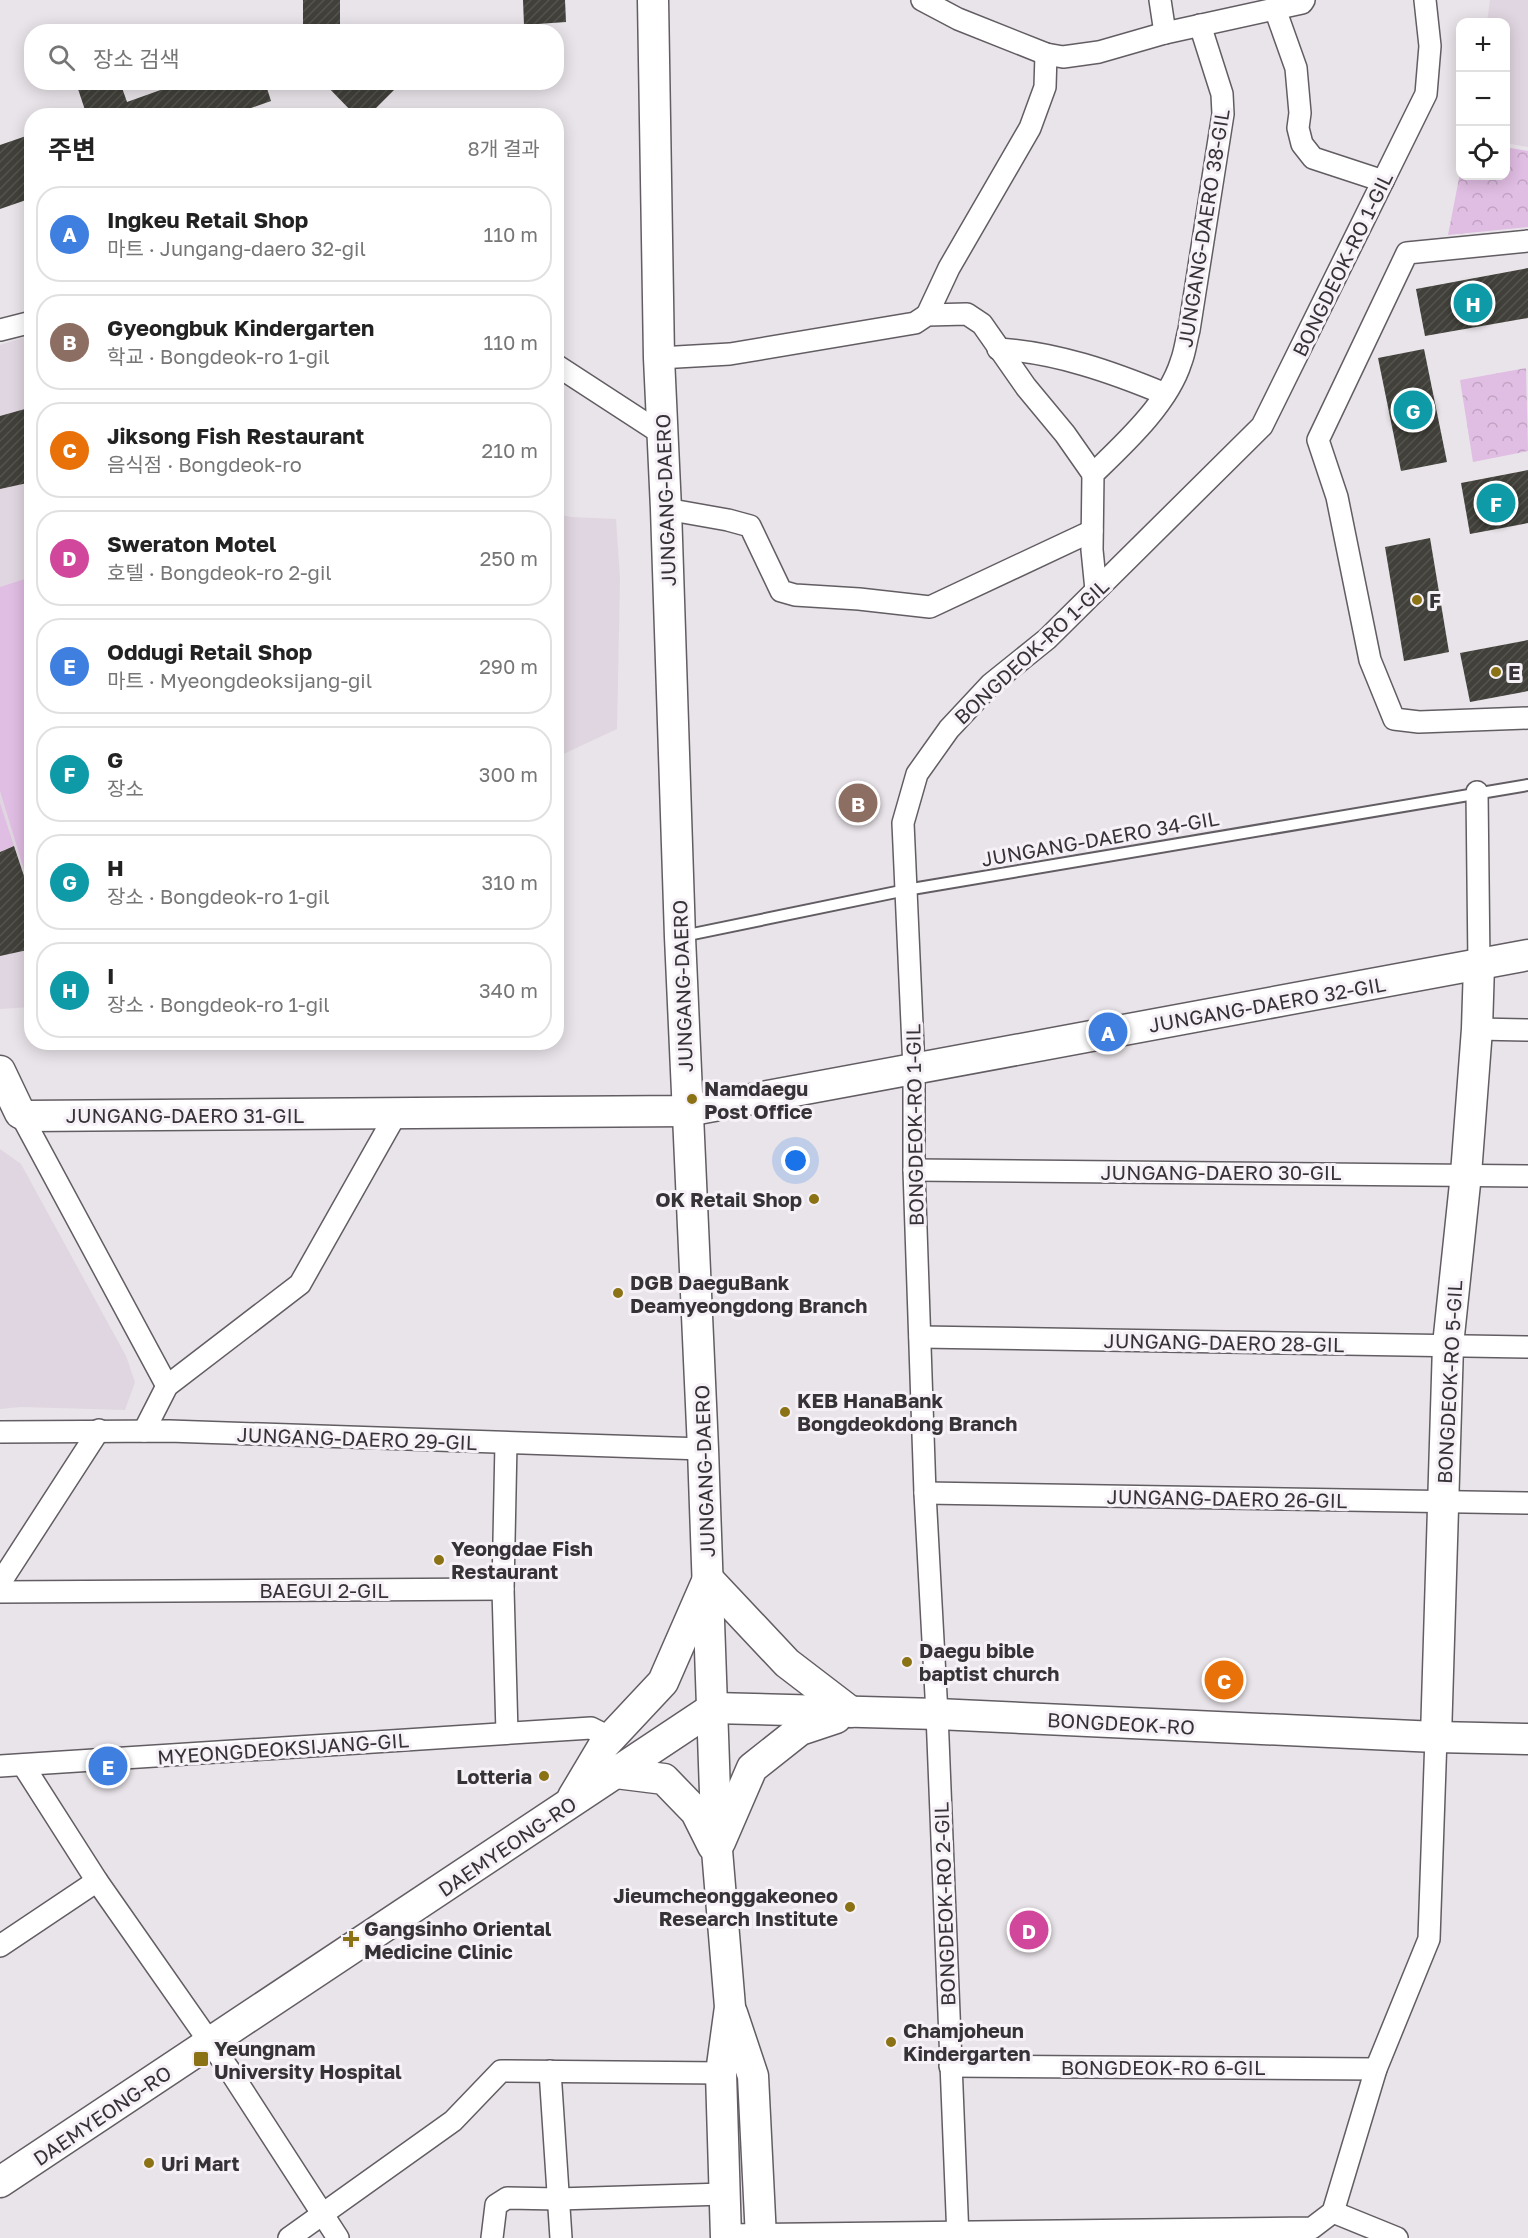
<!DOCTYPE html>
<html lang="ko">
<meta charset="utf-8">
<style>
:root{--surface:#fff;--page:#f2f2f2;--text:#222;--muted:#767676;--line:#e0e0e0;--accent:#111827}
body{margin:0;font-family:"Golos Text","Noto Sans KR",sans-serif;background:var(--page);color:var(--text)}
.controls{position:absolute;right:18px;top:18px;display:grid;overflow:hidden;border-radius:12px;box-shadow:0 3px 15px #0003}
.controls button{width:54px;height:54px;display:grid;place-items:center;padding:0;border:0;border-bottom:2px solid var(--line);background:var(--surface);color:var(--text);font:30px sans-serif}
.you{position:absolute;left:796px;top:1161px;width:21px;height:21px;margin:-15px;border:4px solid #fff;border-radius:50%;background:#1a73e8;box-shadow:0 0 0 9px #1a73e833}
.badge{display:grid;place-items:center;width:39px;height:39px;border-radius:50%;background:var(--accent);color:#fff;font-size:20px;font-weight:700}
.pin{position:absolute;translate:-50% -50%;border:3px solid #fff;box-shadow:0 2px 6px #0006}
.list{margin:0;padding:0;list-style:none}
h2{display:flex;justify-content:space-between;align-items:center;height:78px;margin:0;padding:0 24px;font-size:26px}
h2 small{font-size:20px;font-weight:400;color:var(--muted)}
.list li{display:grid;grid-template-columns:39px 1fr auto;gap:18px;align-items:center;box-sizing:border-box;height:96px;margin:0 12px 12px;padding:0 12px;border:2px solid var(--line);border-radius:24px}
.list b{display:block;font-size:22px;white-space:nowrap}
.list p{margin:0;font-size:20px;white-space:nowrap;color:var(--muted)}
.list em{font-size:20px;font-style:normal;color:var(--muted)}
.icon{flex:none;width:33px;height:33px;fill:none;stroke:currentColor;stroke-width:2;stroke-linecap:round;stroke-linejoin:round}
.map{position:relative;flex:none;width:1528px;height:2238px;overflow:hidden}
.search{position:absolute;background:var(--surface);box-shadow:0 3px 15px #0003;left:24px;top:24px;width:540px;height:66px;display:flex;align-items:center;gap:15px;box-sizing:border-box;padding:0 21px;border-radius:24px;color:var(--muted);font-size:22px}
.panel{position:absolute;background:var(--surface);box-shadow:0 3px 15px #0003;left:24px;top:108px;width:540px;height:942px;border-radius:24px}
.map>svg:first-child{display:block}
.built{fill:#e0d6e1}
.park{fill:url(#park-crowns)}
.garden{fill:#e0bde3}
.building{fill:url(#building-hatch)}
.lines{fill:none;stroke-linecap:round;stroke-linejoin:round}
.lane-casing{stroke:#625d62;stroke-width:14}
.street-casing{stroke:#625d62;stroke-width:24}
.secondary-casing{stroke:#625d62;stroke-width:33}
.lane{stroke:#fff;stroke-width:10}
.street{stroke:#fff;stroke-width:21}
.secondary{stroke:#fff;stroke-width:30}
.poi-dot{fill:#8b7215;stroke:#f6f1f7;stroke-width:2}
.labels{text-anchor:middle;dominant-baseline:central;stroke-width:6;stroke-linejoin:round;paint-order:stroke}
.street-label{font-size:20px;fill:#353335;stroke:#f6f1f7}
.poi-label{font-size:20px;font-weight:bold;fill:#353335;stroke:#f6f1f7;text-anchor:start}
</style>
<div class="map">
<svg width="1528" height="2238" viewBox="0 0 1528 2238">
<defs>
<pattern id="park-crowns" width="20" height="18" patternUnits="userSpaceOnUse" patternTransform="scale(1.5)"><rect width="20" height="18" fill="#e0bde3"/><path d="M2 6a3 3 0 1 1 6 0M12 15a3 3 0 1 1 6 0" fill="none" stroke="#c1a3c3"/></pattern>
<pattern id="building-hatch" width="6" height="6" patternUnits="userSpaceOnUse" patternTransform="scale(1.5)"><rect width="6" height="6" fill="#41403a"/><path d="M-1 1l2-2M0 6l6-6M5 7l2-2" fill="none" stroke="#54544e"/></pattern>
</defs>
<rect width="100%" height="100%" fill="#e9e4e9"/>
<g class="built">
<path d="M 1490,0 L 1528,0 L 1528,147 L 1506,143 L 1506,22 L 1487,22 Z"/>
<path d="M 31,335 L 32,1007 L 0,1009 L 0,345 Z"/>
<path d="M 557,514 L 571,517 L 616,519 L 620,579 L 617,729 L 557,757 Z"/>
<path d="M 0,1149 L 21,1164 L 126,1356 L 135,1382 L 125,1410 L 21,1407 L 0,1409 Z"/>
</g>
<g class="park">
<path d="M 1506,147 L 1528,151 L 1528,227 L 1448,235 L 1460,173 L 1460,176 L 1506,176 Z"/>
<path d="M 1526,368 L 1528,451 L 1473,462 L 1460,380 Z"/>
</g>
<g class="garden">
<path d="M 31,577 L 32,577 L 31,893 L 0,791 L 0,587 Z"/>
<path d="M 0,803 L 14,846 L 0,851 Z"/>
</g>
<g class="building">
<rect x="303" y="0" width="37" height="26"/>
<path d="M 523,0 L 565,0 L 566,22 L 524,25 Z"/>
<path d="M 97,82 L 120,82 L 127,102 L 183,82 L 265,82 L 271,101 L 229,116 L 87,116 L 78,89 Z"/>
<path d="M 323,82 L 402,82 L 368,116 L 356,116 Z"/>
<path d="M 32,134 L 32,198 L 0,209 L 0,145 Z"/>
<path d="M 1528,268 L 1528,318 L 1425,336 L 1416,289 Z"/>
<path d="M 1424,349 L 1447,462 L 1401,471 L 1378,358 Z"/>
<path d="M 32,407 L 32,482 L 0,489 L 0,416 Z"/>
<path d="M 1528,470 L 1528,523 L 1470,534 L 1461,483 Z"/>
<path d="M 1430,538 L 1449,652 L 1404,661 L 1385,547 Z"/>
<path d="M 1528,640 L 1528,691 L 1470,702 L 1460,653 Z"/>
<path d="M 14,846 L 32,900 L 32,949 L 0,956 L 0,852 Z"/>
</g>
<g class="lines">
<g class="lane-casing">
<path id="lane" d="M 683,936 L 906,890 L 1528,785"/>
</g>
<g class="street-casing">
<g id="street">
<path d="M 922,0 L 958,19 L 1046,54 L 1063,57 L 1099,52 L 1165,33 L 1302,3 L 1304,0"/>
<path d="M 1160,0 L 1165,33"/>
<path d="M 1275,9 L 1296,68 L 1300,113 L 1298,128 L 1302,144 L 1313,158 L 1383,181"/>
<path d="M 1528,241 L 1407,253 L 1318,440 L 1337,497 L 1370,660 L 1394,719 L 1419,722 L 1528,718"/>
<path d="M 927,315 L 949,268 L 1030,128 L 1045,87 L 1046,54"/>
<path d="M 0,330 L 32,322"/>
<path d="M 998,349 C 1055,352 1112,372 1165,394"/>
<path d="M 659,358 L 730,354 L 915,323 L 927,315 L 967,314 L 982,324 L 1026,387 L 1065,434 L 1093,474"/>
<path d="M 556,365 L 662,434"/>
<path d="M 666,509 L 728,520 L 750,526 L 781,591 L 795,595 L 859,599 L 930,607 L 1092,531"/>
<path d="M 1096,590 L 1092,550 L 1093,474 C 1124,444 1168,404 1181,362 C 1185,352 1186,341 1189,330 L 1223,114 L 1222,94 L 1200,25"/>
<path d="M 1477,792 L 1479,965"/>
<path d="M 1477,1029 L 1528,1030"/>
<path d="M 20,1113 L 167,1386"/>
<path d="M 914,1170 L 1528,1176"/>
<path d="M 920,1337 L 1528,1347"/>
<path d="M 144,1431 L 167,1386 L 300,1284 L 396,1114"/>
<path d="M 0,1432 L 169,1431 L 703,1449"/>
<path d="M 506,1443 L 503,1589 L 507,1733"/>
<path d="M 925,1493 L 1528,1503"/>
<path d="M 0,1583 L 99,1430"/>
<path d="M 0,1592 L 503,1589"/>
<path d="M 23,1765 L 97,1881 L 232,2074 L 338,2238"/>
<path d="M 0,1766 L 591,1728 L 611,1738"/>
<path d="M 0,1946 L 97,1881"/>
<path d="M 950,2066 L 1376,2069"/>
<path d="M 550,2071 L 561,2238"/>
<path d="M 1333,2212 L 1397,2238"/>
<path d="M 726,2235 L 1312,2228 L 1333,2212 L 1376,2069 L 1429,1939 L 1436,1737"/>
<path d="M 289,2238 L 453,2121 L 501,2071 L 721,2073"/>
<path d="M 492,2238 L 496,2205 L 507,2198 L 558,2199 L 724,2194"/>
<path d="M 958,2238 L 937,1714 L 925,1493 L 914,1170 L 914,1069 L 903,823 L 917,774 L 949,729 L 991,684 L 1047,639 L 1262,426 L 1426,94 L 1430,46 L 1425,0"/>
</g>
</g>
<g class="secondary-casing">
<g id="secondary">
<path d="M 653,0 L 659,358 L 666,509 L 680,937 L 703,1449 L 717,1850 L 730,2007 L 721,2073 L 726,2238"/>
<path d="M 0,1071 L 20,1113 L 26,1116 L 687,1111 L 1528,955"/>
<path d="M 713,1708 L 937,1714 L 1436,1737 L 1528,1739"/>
<path d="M 1436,1737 L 1448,1345 L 1466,1174 L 1477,1029 L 1479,965"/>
<path d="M 616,1773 L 664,1779 L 696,1812 L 713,1846"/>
<path d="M 573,1797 L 604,1745 L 663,1682 L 708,1579 L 787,1663 L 851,1712"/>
<path d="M 720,1842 L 752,1768 L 800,1730 L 836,1718"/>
<path d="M 732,2013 L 753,2076 L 761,2238"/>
<path d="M 0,2182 L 713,1708"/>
</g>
</g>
<use href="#lane" class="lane"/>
<use href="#street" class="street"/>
<use href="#secondary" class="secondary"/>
</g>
<g class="poi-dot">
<circle cx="1417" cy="600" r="6"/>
<circle cx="1496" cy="672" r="6"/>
<circle cx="692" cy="1099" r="6"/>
<circle cx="814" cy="1199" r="6"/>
<circle cx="618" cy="1293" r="6"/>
<circle cx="785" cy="1412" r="6"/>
<circle cx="439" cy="1560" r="6"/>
<circle cx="907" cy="1662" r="6"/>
<circle cx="544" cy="1776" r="6"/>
<circle cx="850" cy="1907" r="6"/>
<path d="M348 1930h6v6h6v6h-6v6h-6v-6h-6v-6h6z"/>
<circle cx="891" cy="2042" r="6"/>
<rect x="193" y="2051" width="16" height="16" rx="3"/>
<circle cx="149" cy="2163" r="6"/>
</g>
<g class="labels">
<g class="street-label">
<text transform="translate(1203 228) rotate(-81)">JUNGANG-DAERO 38-GIL</text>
<text transform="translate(1342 264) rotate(-64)">BONGDEOK-RO 1-GIL</text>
<text transform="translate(665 500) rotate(-92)">JUNGANG-DAERO</text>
<text transform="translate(1031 651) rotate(-43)">BONGDEOK-RO 1-GIL</text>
<text transform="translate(1100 838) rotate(-10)">JUNGANG-DAERO 34-GIL</text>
<text transform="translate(682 986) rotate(-92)">JUNGANG-DAERO</text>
<text transform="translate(1267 1004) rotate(-10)">JUNGANG-DAERO 32-GIL</text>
<text x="185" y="1115">JUNGANG-DAERO 31-GIL</text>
<text transform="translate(914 1125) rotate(-91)">BONGDEOK-RO 1-GIL</text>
<text x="1221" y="1172">JUNGANG-DAERO 30-GIL</text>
<text transform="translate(1224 1342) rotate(1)">JUNGANG-DAERO 28-GIL</text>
<text transform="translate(1449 1382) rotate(-87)">BONGDEOK-RO 5-GIL</text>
<text transform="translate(357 1438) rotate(2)">JUNGANG-DAERO 29-GIL</text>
<text transform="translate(704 1471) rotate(-92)">JUNGANG-DAERO</text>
<text transform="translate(1227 1498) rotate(1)">JUNGANG-DAERO 26-GIL</text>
<text x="324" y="1590">BAEGUI 2-GIL</text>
<text transform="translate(1121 1723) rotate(3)">BONGDEOK-RO</text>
<text transform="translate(283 1748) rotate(-4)">MYEONGDEOKSIJANG-GIL</text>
<text transform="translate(507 1846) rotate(-34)">DAEMYEONG-RO</text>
<text transform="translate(944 1904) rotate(-92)">BONGDEOK-RO 2-GIL</text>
<text x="1163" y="2067">BONGDEOK-RO 6-GIL</text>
<text transform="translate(102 2115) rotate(-34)">DAEMYEONG-RO</text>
</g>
<g class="poi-label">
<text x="1429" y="600">F</text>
<text x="1508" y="672">E</text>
<text x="704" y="1088">Namdaegu<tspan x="704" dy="23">Post Office</tspan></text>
<text x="802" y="1199" text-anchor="end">OK Retail Shop</text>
<text x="630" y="1282">DGB DaeguBank<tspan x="630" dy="23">Deamyeongdong Branch</tspan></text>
<text x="797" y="1400">KEB HanaBank<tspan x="797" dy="23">Bongdeokdong Branch</tspan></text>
<text x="451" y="1548">Yeongdae Fish<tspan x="451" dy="23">Restaurant</tspan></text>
<text x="919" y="1650">Daegu bible<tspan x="919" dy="23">baptist church</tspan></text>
<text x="532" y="1776" text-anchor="end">Lotteria</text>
<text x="838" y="1895" text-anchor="end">Jieumcheonggakeoneo<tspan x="838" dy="23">Research Institute</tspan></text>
<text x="364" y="1928">Gangsinho Oriental<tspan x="364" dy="23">Medicine Clinic</tspan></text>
<text x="903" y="2030">Chamjoheun<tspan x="903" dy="23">Kindergarten</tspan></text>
<text x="214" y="2048">Yeungnam<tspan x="214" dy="23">University Hospital</tspan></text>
<text x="161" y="2163">Uri Mart</text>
</g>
</g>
</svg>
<div class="controls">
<button>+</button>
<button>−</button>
<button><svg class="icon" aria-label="locate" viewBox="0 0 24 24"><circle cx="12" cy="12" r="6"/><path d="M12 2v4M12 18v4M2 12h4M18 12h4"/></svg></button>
</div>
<div class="you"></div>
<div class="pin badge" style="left:1108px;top:1032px;background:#3f7fe0">A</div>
<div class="pin badge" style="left:858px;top:803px;background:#8d6e63">B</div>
<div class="pin badge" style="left:1224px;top:1680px;background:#e8710a">C</div>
<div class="pin badge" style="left:1029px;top:1930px;background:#d1479c">D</div>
<div class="pin badge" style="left:108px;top:1766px;background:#3f7fe0">E</div>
<div class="pin badge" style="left:1496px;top:503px;background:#0f9aa8">F</div>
<div class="pin badge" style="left:1413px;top:410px;background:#0f9aa8">G</div>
<div class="pin badge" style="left:1473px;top:303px;background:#0f9aa8">H</div>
<div class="search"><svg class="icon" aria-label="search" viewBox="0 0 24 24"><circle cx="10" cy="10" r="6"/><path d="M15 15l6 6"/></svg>장소 검색</div>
<section class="panel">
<h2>주변<small>8개 결과</small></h2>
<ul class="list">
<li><span class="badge" style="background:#3f7fe0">A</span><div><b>Ingkeu Retail Shop</b><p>마트 · Jungang-daero 32-gil</p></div><em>110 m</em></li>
<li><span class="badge" style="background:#8d6e63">B</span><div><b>Gyeongbuk Kindergarten</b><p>학교 · Bongdeok-ro 1-gil</p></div><em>110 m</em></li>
<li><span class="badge" style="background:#e8710a">C</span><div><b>Jiksong Fish Restaurant</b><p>음식점 · Bongdeok-ro</p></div><em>210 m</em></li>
<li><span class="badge" style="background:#d1479c">D</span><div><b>Sweraton Motel</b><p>호텔 · Bongdeok-ro 2-gil</p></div><em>250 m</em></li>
<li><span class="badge" style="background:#3f7fe0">E</span><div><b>Oddugi Retail Shop</b><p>마트 · Myeongdeoksijang-gil</p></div><em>290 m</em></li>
<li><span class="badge" style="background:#0f9aa8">F</span><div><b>G</b><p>장소</p></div><em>300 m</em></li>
<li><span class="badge" style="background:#0f9aa8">G</span><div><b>H</b><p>장소 · Bongdeok-ro 1-gil</p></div><em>310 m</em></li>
<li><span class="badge" style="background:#0f9aa8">H</span><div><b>I</b><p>장소 · Bongdeok-ro 1-gil</p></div><em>340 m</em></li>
</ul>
</section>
</div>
